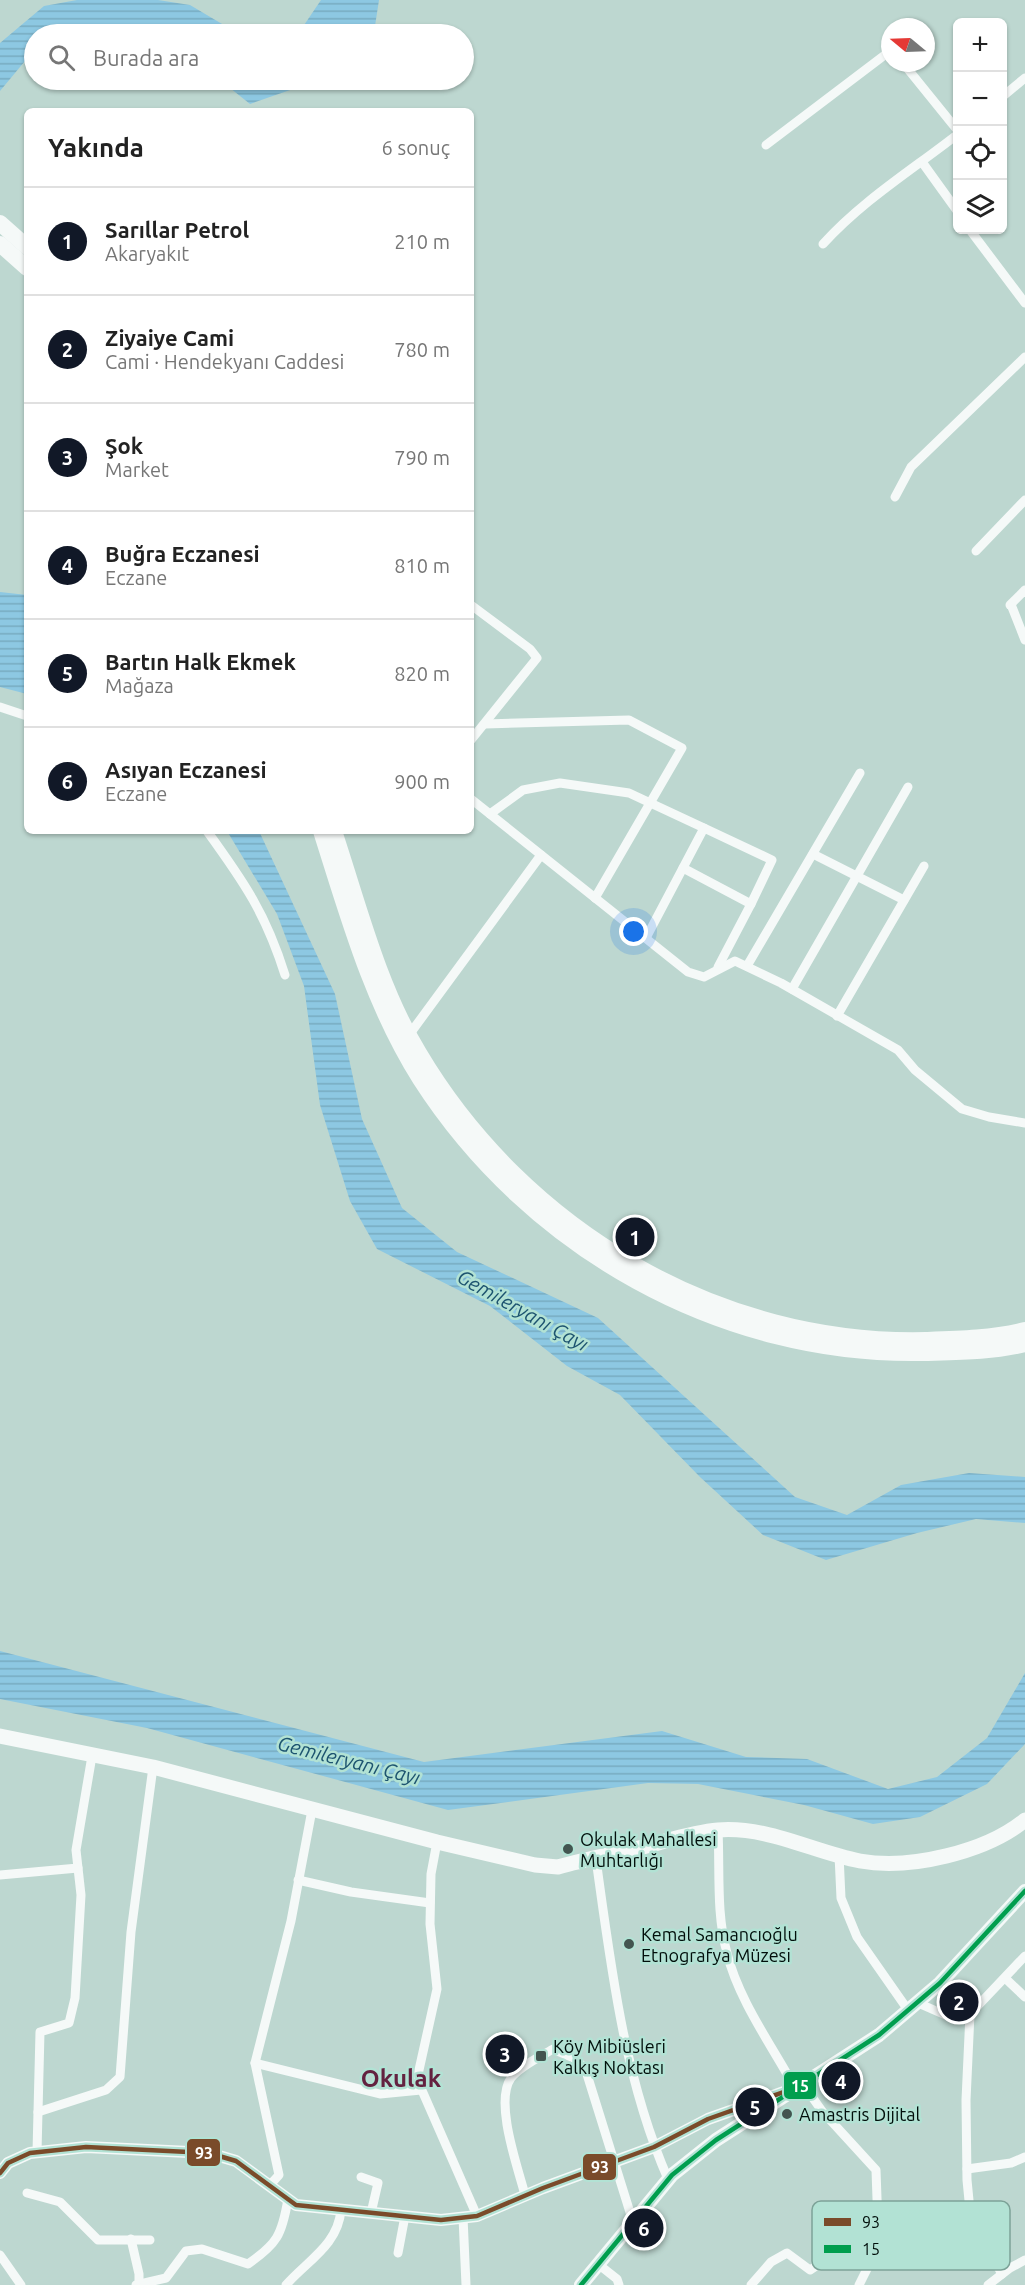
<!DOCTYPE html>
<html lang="tr">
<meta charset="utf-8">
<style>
:root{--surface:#fff;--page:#f6f6f6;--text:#222;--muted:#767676;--line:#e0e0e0;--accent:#111827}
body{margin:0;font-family:Ubuntu,sans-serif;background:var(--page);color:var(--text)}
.controls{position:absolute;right:18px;top:18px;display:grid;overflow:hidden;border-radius:9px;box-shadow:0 2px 4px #0004}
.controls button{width:54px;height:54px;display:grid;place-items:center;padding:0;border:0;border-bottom:2px solid var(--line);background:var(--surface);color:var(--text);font:30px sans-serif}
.compass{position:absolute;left:881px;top:18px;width:54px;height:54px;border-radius:50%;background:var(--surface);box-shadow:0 2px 4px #0004;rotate:289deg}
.you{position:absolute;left:634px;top:932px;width:21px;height:21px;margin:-15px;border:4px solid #fff;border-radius:50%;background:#1a73e8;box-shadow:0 0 0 9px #1a73e833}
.badge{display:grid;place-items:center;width:39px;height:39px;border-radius:50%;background:var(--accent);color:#fff;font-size:20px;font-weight:700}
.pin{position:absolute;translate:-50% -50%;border:3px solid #fff;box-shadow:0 2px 6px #0006}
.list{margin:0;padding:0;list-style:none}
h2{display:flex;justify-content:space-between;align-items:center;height:78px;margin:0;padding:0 24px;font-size:26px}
h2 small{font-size:20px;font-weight:400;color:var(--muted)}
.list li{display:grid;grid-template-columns:39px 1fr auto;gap:18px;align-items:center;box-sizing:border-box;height:108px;padding:0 24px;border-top:2px solid var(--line)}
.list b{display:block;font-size:22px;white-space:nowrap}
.list p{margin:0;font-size:20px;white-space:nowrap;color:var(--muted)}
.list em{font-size:20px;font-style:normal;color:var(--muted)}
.icon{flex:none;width:33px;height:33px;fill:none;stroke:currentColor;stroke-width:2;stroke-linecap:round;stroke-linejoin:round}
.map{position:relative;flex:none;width:1025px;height:2285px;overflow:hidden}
.search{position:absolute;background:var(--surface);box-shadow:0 2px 4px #0004;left:24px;top:24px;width:450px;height:66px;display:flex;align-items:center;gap:15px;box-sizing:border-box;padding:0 21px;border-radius:33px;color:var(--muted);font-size:22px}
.panel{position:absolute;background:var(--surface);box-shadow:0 2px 4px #0004;left:24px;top:108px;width:450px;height:726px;border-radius:9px}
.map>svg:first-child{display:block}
.water{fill:url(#water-rules)}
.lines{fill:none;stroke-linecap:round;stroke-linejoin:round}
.minor{stroke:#f5f9f8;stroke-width:9}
.tertiary{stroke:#f5f9f8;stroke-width:12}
.secondary{stroke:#f5f9f8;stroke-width:14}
.primary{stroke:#f5f9f8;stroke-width:15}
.trunk{stroke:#f5f9f8;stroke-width:16}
.bus-1-casing{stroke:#b2e2d4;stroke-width:9}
.bus-2-casing{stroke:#b2e2d4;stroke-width:9}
.bus-1{stroke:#7a4b2a;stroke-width:4.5}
.bus-2{stroke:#009e4e;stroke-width:4.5}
.poi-dot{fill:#435550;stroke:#b2e2d4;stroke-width:2}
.labels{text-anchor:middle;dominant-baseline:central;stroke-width:5;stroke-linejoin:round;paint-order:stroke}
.poi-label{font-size:18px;fill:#010f0b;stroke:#b2e2d4;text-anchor:start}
.water-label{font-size:20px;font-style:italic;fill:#1d5470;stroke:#b2e2d4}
.district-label{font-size:24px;font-weight:bold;fill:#632240;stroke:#b2e2d4}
.key{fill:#b2e2d4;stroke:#7da398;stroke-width:1.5}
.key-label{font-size:16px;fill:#010f0b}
.line-badge{stroke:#b2e2d4;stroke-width:2}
.badge-label{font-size:16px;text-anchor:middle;font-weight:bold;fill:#fff}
</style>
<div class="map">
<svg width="1025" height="2285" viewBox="0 0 1025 2285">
<defs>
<pattern id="water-rules" width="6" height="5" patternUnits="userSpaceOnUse" patternTransform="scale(1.5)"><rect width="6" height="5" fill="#8dc8e2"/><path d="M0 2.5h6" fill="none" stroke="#78abc1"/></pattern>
</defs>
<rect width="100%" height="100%" fill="#bdd7d0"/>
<g class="water">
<path d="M 77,0 L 158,0 L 190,5 L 239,34 L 34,34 L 34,58 L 25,61 L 0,91 L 0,43 L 44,6 Z"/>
<path d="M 321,0 L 379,0 L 375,26 L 369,34 L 298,34 Z"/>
<path d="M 220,80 L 319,80 L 250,104 Z"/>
<path d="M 0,592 L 27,595 L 27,694 L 0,687 Z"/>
<path d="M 227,831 L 259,831 L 335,994 L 362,1119 L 402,1208 L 457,1252 L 598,1318 L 795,1497 L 847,1515 L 901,1485 L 969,1473 L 1025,1477 L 1025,1523 L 976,1519 L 917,1533 L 826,1560 L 763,1535 L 700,1477 L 620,1395 L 567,1366 L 490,1306 L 377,1249 L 350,1201 L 320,1105 L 304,986 L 277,914 Z"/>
<path d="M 0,1651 L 424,1762 L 662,1731 L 746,1757 L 807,1759 L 888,1789 L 937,1777 L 987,1738 L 1025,1673 L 1025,1744 L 987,1784 L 920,1817 L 873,1824 L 804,1805 L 698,1784 L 648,1783 L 448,1810 L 147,1728 L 0,1699 Z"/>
</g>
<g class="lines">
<g class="minor">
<path d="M 903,63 L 958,131"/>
<path d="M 1002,97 L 1025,78"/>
<path d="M 766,145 L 890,51"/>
<path d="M 922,162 L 958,212"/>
<path d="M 970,230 L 1025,303"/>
<path d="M 823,244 C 863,200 912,170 958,134"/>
<path d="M 895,497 L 911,467 L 1025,357"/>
<path d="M 976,551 L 1025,500"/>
<path d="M 471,605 L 530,649 L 537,658 L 471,740"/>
<path d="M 1010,605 L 1025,590"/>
<path d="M 1012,607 L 1025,640"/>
<path d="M 0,707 L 27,716"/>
<path d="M 485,724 L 629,720 L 682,748 L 595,898"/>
<path d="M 471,799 L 688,972 L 704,977 L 735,961 L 781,983 L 898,1050 L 915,1070 L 962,1109 L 989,1117 L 1025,1123"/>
<path d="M 490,814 L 523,790 L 560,783 L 629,793 L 704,828 L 646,938"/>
<path d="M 704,828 L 772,860 L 751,904"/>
<path d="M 207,831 C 244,882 266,914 285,975"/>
<path d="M 813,854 L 904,900"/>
<path d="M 683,868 L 751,904 L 718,967"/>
<path d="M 747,966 L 860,773"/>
<path d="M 792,989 L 908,787"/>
<path d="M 837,1016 L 924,866"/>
<path d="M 409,1035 L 541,855"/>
<path d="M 718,1830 C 720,1870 716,1914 727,1953 C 738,1999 772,2046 795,2088"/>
<path d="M 437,1842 L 431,1874 L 430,1924 L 437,1989 L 417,2079 L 477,2216"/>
<path d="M 839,1855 L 841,1898 L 857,1937 L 908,2010"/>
<path d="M 596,1859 C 611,1967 624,2078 668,2179"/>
<path d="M 0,1875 L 78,1868"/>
<path d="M 298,1880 L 351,1892 L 430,1903"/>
<path d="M 1005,1978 L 1025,1997"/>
<path d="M 918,2003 L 950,2017 L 970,2014 L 1025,1956"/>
<path d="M 970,2014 L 966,2100 L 967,2180 L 971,2221 L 1002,2274"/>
<path d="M 255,2063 L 380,2094 L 421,2090"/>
<path d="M 38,2112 L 106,2090 L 120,2077 L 131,1932 L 153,1767"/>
<path d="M 37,2152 L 40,2032 L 69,2023 L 75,1998 L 81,1895 L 76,1850 L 92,1756"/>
<path d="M 967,2169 L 1011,2163 L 1025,2157"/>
<path d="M 361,2177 L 378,2183 L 371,2213"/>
<path d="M 269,2186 L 279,2175 L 255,2063 L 291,1921 L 312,1810"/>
<path d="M 27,2193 L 60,2202 L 98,2240 L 150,2240"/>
<path d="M 525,2195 C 518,2168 494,2102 511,2078 C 520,2066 540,2057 553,2049 L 574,2058 L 585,2068 L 633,2222"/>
<path d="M 463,2217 L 466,2285"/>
<path d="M 131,2239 L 139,2274 L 139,2285"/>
<path d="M 398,2253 L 405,2216"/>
<path d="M 0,2255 L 21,2285"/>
<path d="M 598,2264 L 617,2279 L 619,2285"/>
<path d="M 136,2285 L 166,2278 L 186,2251 L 202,2249 L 248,2264 C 277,2244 282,2235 288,2199"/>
<path d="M 286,2285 C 307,2261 338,2245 341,2210"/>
<path d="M 751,2285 L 771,2262 L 787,2253 L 810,2270 C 822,2263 829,2255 840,2247 C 852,2239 866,2237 878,2227 L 876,2170 L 822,2111 L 803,2084"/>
<path d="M 859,2285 L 873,2257 L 878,2227"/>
<path d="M 988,2285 L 1010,2268 L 1025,2260"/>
</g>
<path class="tertiary" d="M 0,2173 L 8,2163 L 30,2153 L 86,2147 L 209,2153 L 236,2161 L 296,2205 L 441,2220 L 477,2216 L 543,2188 L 654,2147 L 708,2119 L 784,2092"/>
<path class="secondary" d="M 581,2285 L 672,2175 L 716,2140 L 879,2035 L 940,1983 L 1025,1891"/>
<path class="primary" d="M 0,1736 L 153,1767 L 437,1842 L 535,1865 L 558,1867 C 586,1859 615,1854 643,1847 C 667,1841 693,1832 718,1830 C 768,1826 813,1852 860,1861 C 910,1870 986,1852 1025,1820"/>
<g class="trunk">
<path d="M 0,223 L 27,247"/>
<path d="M 0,244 L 27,268"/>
<path d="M 321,831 C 348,916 372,1003 420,1079 C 529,1249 721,1357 923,1353 C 957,1352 993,1352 1025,1344"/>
<path d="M 334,831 C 359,906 378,985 419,1053 C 524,1230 719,1345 926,1340 C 958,1339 994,1338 1025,1330"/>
</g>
<g class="bus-1-casing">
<path id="bus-1" d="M 0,2173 L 8,2163 L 30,2153 L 86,2147 L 209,2153 L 236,2161 L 296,2205 L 441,2220 L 477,2216 L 543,2188 L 654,2147 L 708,2119 L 795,2088"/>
</g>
<g class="bus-2-casing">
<path id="bus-2" d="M 581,2285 L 672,2175 L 716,2140 L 879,2035 L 940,1983 L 1025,1891"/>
</g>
<use href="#bus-1" class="bus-1"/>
<use href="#bus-2" class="bus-2"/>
</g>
<g class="poi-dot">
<circle cx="568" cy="1849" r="6"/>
<circle cx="629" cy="1944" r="6"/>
<rect x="535" y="2050" width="12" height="12" rx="3"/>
<circle cx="787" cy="2114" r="6"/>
</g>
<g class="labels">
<g class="poi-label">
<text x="580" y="1839">Okulak Mahallesi<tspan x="580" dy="21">Muhtarlığı</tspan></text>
<text x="641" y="1934">Kemal Samancıoğlu<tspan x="641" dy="21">Etnografya Müzesi</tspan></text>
<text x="553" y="2046">Köy Mibiüsleri<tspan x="553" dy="21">Kalkış Noktası</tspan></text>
<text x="799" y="2114">Amastris Dijital</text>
</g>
<g class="water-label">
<text transform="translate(523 1310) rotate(29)">Gemileryanı Çayı</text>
<text transform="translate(349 1760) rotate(14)">Gemileryanı Çayı</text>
</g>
<g class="district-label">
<text x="401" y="2078">Okulak</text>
</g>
</g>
<rect x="812" y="2201" width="198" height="69" rx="9" class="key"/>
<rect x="824" y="2218" width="27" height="8" fill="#7a4b2a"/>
<rect x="824" y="2245" width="27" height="8" fill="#009e4e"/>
<g class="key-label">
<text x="862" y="2228">93</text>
<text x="862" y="2255">15</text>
</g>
<g class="line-badge">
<rect x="783" y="2071" width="34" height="29" rx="6" fill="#009e4e"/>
<rect x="186" y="2138" width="35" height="29" rx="6" fill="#7a4b2a"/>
<rect x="582" y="2153" width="35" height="28" rx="6" fill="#7a4b2a"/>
</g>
<g class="badge-label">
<text x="800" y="2092">15</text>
<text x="204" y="2159">93</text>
<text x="600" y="2173">93</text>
</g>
</svg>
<div class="controls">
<button>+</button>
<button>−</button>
<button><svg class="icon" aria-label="locate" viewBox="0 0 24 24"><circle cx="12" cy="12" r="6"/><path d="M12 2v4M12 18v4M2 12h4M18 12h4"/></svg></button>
<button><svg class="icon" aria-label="layers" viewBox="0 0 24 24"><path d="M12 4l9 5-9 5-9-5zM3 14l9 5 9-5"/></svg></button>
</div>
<svg class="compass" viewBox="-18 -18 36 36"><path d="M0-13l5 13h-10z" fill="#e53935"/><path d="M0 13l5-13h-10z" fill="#767676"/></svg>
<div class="you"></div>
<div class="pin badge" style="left:635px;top:1237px">1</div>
<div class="pin badge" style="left:959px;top:2002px">2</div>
<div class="pin badge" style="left:505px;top:2054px">3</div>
<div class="pin badge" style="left:841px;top:2081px">4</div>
<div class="pin badge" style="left:755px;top:2107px">5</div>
<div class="pin badge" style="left:644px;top:2228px">6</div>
<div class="search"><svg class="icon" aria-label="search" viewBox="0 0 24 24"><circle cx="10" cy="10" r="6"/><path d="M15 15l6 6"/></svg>Burada ara</div>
<section class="panel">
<h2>Yakında<small>6 sonuç</small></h2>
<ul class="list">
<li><span class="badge">1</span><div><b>Sarıllar Petrol</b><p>Akaryakıt</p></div><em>210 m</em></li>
<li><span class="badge">2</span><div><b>Ziyaiye Cami</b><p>Cami · Hendekyanı Caddesi</p></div><em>780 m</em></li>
<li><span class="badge">3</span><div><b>Şok</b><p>Market</p></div><em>790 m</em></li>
<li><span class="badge">4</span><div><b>Buğra Eczanesi</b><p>Eczane</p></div><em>810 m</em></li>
<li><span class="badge">5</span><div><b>Bartın Halk Ekmek</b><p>Mağaza</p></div><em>820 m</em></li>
<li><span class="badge">6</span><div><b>Asıyan Eczanesi</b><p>Eczane</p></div><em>900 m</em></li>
</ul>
</section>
</div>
